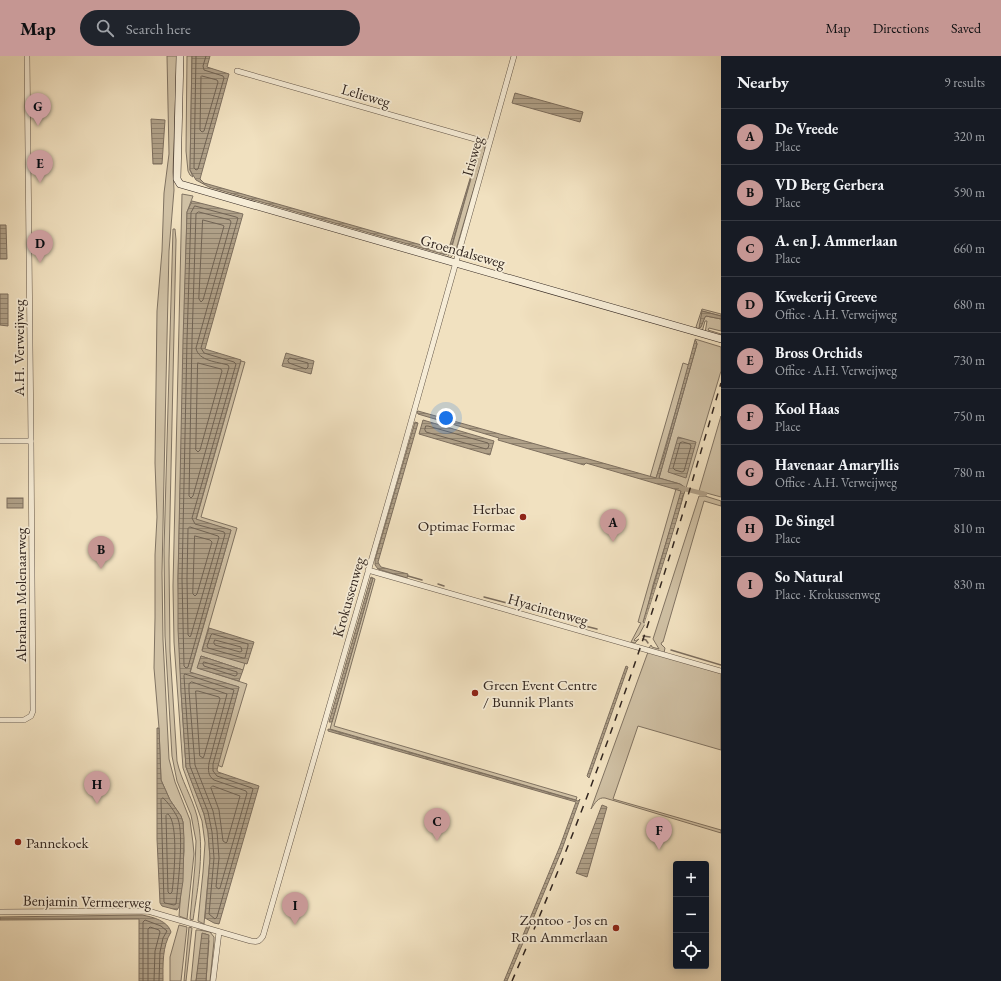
<!DOCTYPE html>
<meta charset="utf-8">
<style>
:root{--surface:#171b24;--page:#20242c;--text:#f1f3f6;--muted:#9ea1a6;--line:#363941;--accent:#c59692}
body{margin:0;font-family:"EB Garamond",serif;background:var(--page);color:var(--text)}
.controls{position:absolute;right:12px;bottom:12px;display:grid;overflow:hidden;border-radius:4px;box-shadow:0 2px 10px #0003}
.controls button{width:36px;height:36px;display:grid;place-items:center;padding:0;border:0;border-bottom:1px solid var(--line);background:var(--surface);color:var(--text);font:20px sans-serif}
.you{position:absolute;left:446px;top:362px;width:14px;height:14px;margin:-10px;border:3px solid #fff;border-radius:50%;background:#1a73e8;box-shadow:0 0 0 6px #1a73e833}
.badge{display:grid;place-items:center;width:26px;height:26px;border-radius:50%;background:var(--accent);color:#111;font-size:13px;font-weight:700}
.pin{position:absolute;translate:-50% -33px;filter:drop-shadow(0 1px 2px #0008)}
.pin::after{content:'';position:absolute;top:21px;width:14px;height:12px;background:inherit;clip-path:polygon(0 0,100% 0,50% 100%)}
.list{margin:0;padding:0;list-style:none}
h2{display:flex;justify-content:space-between;align-items:center;height:52px;margin:0;padding:0 16px;font-size:17px}
h2 small{font-size:13px;font-weight:400;color:var(--muted)}
.list li{display:grid;grid-template-columns:26px 1fr auto;gap:12px;align-items:center;box-sizing:border-box;height:56px;padding:0 16px;border-top:1px solid var(--line)}
.list b{display:block;font-size:15px;white-space:nowrap}
.list p{margin:0;font-size:13px;white-space:nowrap;color:var(--muted)}
.list em{font-size:13px;font-style:normal;color:var(--muted)}
.icon{flex:none;width:22px;height:22px;fill:none;stroke:currentColor;stroke-width:2;stroke-linecap:round;stroke-linejoin:round}
.map{position:relative;flex:none;width:721px;height:925px;overflow:hidden}
header{display:flex;align-items:center;gap:24px;box-sizing:border-box;height:56px;padding:0 20px;background:var(--accent);color:#111}
header strong{font-size:19px}
nav{display:flex;gap:22px;margin-inline-start:auto;font-size:14px}
.search{width:280px;height:36px;background:var(--page);display:flex;align-items:center;gap:10px;box-sizing:border-box;padding:0 14px;border-radius:22px;color:var(--muted);font-size:15px}
main{display:flex}
aside{flex:1;background:var(--surface)}
.map>svg:first-child{display:block}
.green{fill:#d0c1a5;stroke:#807362}
.water{fill:url(#water-rules);stroke:#7d6f5f}
.pier{fill:#f1e1c0}
.lines{fill:none;stroke-linecap:round;stroke-linejoin:round}
.shore{stroke:#706354;stroke-width:1}
.stream{stroke:#7d6f5f;stroke-width:1.5}
.canal{stroke:#b0a189;stroke-width:4.5}
.street-casing{stroke:#615447;stroke-width:6}
.secondary-casing{stroke:#31251f;stroke-width:8}
.street{stroke:#f6ecd6;stroke-width:5}
.secondary{stroke:#f6ecd6;stroke-width:7}
.rail{stroke:#31251f;stroke-width:1.5;stroke-dasharray:7 7;stroke-linecap:butt}
.poi-dot{fill:#8f2418;stroke:#f6ecd6;stroke-width:1.5}
.labels{text-anchor:middle;dominant-baseline:central;stroke-width:3.5;stroke-linejoin:round;paint-order:stroke}
.street-label{font-size:15px;fill:#31251f;stroke:#f6ecd6}
.poi-label{font-size:15px;fill:#31251f;stroke:#f6ecd6;text-anchor:end}
</style>
<header>
<strong>Map</strong>
<div class="search"><svg class="icon" aria-label="search" viewBox="0 0 24 24"><circle cx="10" cy="10" r="6"/><path d="M15 15l6 6"/></svg>Search here</div>
<nav><a>Map</a><a>Directions</a><a>Saved</a></nav>
</header>
<main>
<div class="map">
<svg width="721" height="925" viewBox="0 0 721 925">
<defs>
<pattern id="water-rules" width="6" height="5" patternUnits="userSpaceOnUse"><rect width="6" height="5" fill="#b0a189"/><path d="M0 2.5h6" fill="none" stroke="#90836f"/></pattern>
</defs>
<rect width="100%" height="100%" fill="#f1e1c0"/>
<filter id="stains"><feTurbulence type="fractalNoise" baseFrequency=".005" numOctaves="4"/><feColorMatrix values="0 0 0 0 .2 0 0 0 0 .09 0 0 0 0 .02 0 0 0 .5 -.17"/></filter>
<radialGradient id="worn" r=".72"><stop offset=".6" stop-color="#630" stop-opacity="0"/><stop offset="1" stop-color="#630" stop-opacity=".3"/></radialGradient>
<g class="green">
<path d="M 167,0 L 177,0 L 173,116 L 174,134 L 169,195 L 166,326 L 162,517 L 163,584 L 169,703 L 175,726 L 190,764 L 193,787 L 194,798 L 187,863 L 179,860 L 184,795 L 183,766 L 181,760 L 170,744 L 161,724 L 159,672 L 154,612 L 155,562 L 155,499 L 157,461 L 155,407 L 157,255 L 162,195 L 164,137 L 169,98 Z"/>
<path d="M 187,0 L 192,0 L 190,114 L 193,121 L 190,119 L 188,115 L 186,95 Z"/>
<path d="M 476,85 C 481,87 484,88 485,94 L 455,197 L 450,202 L 447,202 L 451,194 L 479,94 L 478,88 L 475,87 Z"/>
<path d="M 182,138 L 193,140 L 187,156 L 178,523 L 181,635 L 186,711 L 204,758 L 208,776 L 210,802 L 204,868 L 198,865 L 203,816 L 205,787 L 202,765 L 183,712 L 174,586 L 173,530 Z"/>
<path d="M 173,173 L 175,173 L 176,184 L 169,505 L 170,595 L 177,705 C 181,724 192,741 197,760 C 205,794 198,830 193,864 L 190,863 L 195,809 L 196,785 L 191,759 L 177,725 L 172,700 L 165,580 L 164,494 Z"/>
<path d="M 702,253 L 721,258 L 721,260 L 702,255 L 700,272 L 705,261 L 706,260 L 721,263 L 721,275 L 709,272 L 708,274 L 721,278 L 721,281 L 705,277 L 707,265 L 705,265 L 702,276 L 696,271 Z"/>
<path d="M 695,283 L 721,291 L 721,315 L 686,432 L 680,428 L 659,422 L 697,288 Z"/>
<path d="M 241,305 L 245,306 L 201,461 L 237,472 L 202,594 L 245,607 L 243,614 L 201,600 L 198,612 L 247,628 L 222,711 L 217,709 L 239,631 L 190,617 L 231,474 L 196,464 Z"/>
<path d="M 683,307 L 689,309 L 657,419 L 656,422 L 650,421 Z"/>
<path d="M 721,360 L 721,441 L 699,435 Z"/>
<path d="M 676,433 L 681,435 L 681,438 L 653,529 L 644,567 L 677,463 L 683,439 L 684,438 L 646,566 L 639,579 L 634,584 L 635,585 L 639,583 L 635,587 L 631,586 L 641,567 L 638,566 Z"/>
<path d="M 699,440 L 705,440 L 721,445 L 721,450 L 704,445 L 663,586 L 662,586 L 661,588 L 665,592 L 664,597 L 649,592 L 651,589 L 652,591 L 659,593 L 653,583 Z"/>
<path d="M 373,522 L 375,523 L 334,670 L 577,741 L 576,744 L 330,673 Z"/>
<path d="M 648,596 L 721,617 L 721,694 L 638,670 L 613,743 L 721,774 L 721,777 L 605,742 C 598,741 595,747 591,753 Z"/>
<path d="M 179,869 L 187,871 L 181,925 L 170,925 L 170,901 Z"/>
<path d="M 189,871 L 192,872 L 186,925 L 184,925 Z"/>
<path d="M 196,874 L 199,874 L 210,876 L 214,881 L 214,885 L 210,925 L 206,925 L 209,885 L 206,878 L 203,878 L 196,925 L 191,925 Z"/>
</g>
<g class="water">
<path d="M 192,0 L 210,0 L 207,11 L 229,18 L 200,123 L 204,127 L 446,196 L 449,192 L 479,93 L 450,196 L 446,199 L 209,131 L 196,124 L 190,114 Z"/>
<path d="M 515,37 L 583,56 L 580,66 L 512,47 Z"/>
<path d="M 151,63 L 165,64 L 162,108 L 153,108 Z"/>
<path d="M 192,145 L 243,158 L 205,293 L 241,304 L 196,463 L 231,474 L 190,616 L 239,631 L 217,714 L 218,716 L 259,730 L 219,868 L 214,867 L 205,862 L 210,802 L 208,776 L 204,758 L 186,711 L 181,635 L 178,573 L 178,523 L 183,284 L 187,156 Z"/>
<path d="M 0,169 L 6,169 L 7,203 L 0,203 Z"/>
<path d="M 0,238 L 8,238 L 8,270 L 0,269 Z"/>
<path d="M 702,255 L 721,260 L 721,263 L 706,260 L 705,261 L 701,271 L 699,272 Z"/>
<path d="M 695,284 L 696,285 L 697,288 L 659,422 L 680,428 L 686,432 L 684,438 L 683,439 L 677,463 L 645,567 L 643,566 L 681,435 L 586,407 L 584,409 L 498,384 L 499,382 L 418,358 L 417,356 L 418,355 L 656,422 L 664,398 Z"/>
<path d="M 286,297 L 314,305 L 311,318 L 282,310 Z"/>
<path d="M 423,364 L 494,385 L 490,399 L 419,378 Z"/>
<path d="M 415,366 L 418,367 L 378,506 L 379,508 L 381,511 L 408,518 L 407,522 L 378,513 L 375,509 L 375,504 Z"/>
<path d="M 678,381 L 696,386 L 686,422 L 668,416 Z"/>
<rect x="7" y="442" width="16" height="10"/>
<path d="M 371,521 L 373,522 L 332,666 L 329,666 Z"/>
<path d="M 209,572 L 254,586 L 247,608 L 202,595 Z"/>
<path d="M 201,600 L 243,614 L 239,625 L 197,612 Z"/>
<path d="M 626,610 L 628,611 L 589,722 L 587,720 Z"/>
<path d="M 157,672 L 159,672 L 161,724 L 170,744 L 181,760 L 183,766 L 184,782 L 183,825 L 179,851 L 177,854 L 162,850 L 160,847 L 157,783 Z"/>
<path d="M 328,673 L 578,745 L 580,743 L 561,796 L 507,925 L 504,925 L 560,790 L 576,746 L 328,675 Z"/>
<path d="M 602,749 L 607,751 L 587,821 L 576,817 Z"/>
<path d="M 142,859 C 153,861 168,865 171,876 C 162,891 163,908 163,925 L 139,925 L 139,863 L 0,864 L 0,861 Z"/>
<path d="M 202,877 L 209,879 L 206,925 L 196,925 Z"/>
</g>
<path class="pier" d="M 687,431 L 688,433 L 686,439 L 684,440 L 678,464 L 650,556 L 646,568 L 644,569 L 668,494 Z"/>
<g class="lines">
<g class="shore">
<path d="M 196,0 L 194,112 L 196,114 L 198,113 L 224,22 L 223,20 L 204,14 L 203,10 L 206,0"/>
<path d="M 202,20 L 217,24 L 218,26 L 204,75 L 202,76 L 200,74 L 201,21 Z"/>
<path d="M 195,150 L 236,161 L 238,162 L 201,292 L 204,297 L 234,306 L 236,308 L 192,462 L 195,468 L 224,476 L 225,478 L 188,611 L 186,612 L 184,610 L 182,523 L 187,284 L 191,157 Z"/>
<path d="M 199,156 L 230,164 L 231,166 L 196,292 C 198,305 218,306 228,309 L 229,311 L 193,440 L 191,442 L 189,440 L 192,284 L 196,158 Z"/>
<path d="M 203,164 L 222,169 L 224,170 L 203,244 L 201,246 L 199,243 Z"/>
<path d="M 290,302 L 308,307 L 308,311 L 306,313 L 289,307 L 288,305 Z"/>
<path d="M 198,307 L 221,313 L 222,315 L 200,394 L 198,396 L 196,394 Z"/>
<path d="M 426,370 L 428,370 L 488,387 L 489,389 L 488,392 L 486,393 L 426,376 L 425,374 Z"/>
<path d="M 683,386 L 690,388 L 691,390 L 684,415 L 682,416 L 675,414 L 673,412 L 680,387 Z"/>
<path d="M 190,471 L 218,480 L 219,481 L 191,579 L 190,581 L 188,579 L 187,523 L 188,473 Z"/>
<path d="M 195,480 L 210,484 L 212,486 L 197,538 L 195,540 L 193,538 Z"/>
<path d="M 213,578 L 248,588 L 248,590 L 245,602 L 243,602 L 208,592 L 207,590 L 211,579 Z"/>
<path d="M 215,584 L 241,591 L 242,595 L 240,596 L 215,589 L 214,587 Z"/>
<path d="M 204,606 L 237,616 L 237,619 L 235,620 L 204,610 L 203,608 Z"/>
<path d="M 185,618 L 234,634 L 213,708 L 213,715 L 217,720 L 252,732 L 253,733 L 217,861 L 215,863 L 209,858 L 214,802 L 212,776 L 208,756 L 190,710 L 184,620 Z"/>
<path d="M 192,626 L 227,638 L 209,707 C 208,714 208,720 214,724 L 246,735 L 247,737 L 220,832 L 219,833 L 216,831 L 219,802 L 217,775 L 213,755 L 195,709 L 189,635 L 189,628 Z"/>
<path d="M 196,635 L 198,635 L 219,641 L 220,643 L 204,700 L 203,702 L 200,700 Z"/>
<path d="M 213,730 L 240,740 L 227,786 L 226,787 L 223,785 L 219,754 L 211,732 Z"/>
<path d="M 163,742 C 167,745 176,757 178,763 C 184,780 178,828 176,848 L 174,849 L 165,847 L 164,846 L 161,744 Z"/>
<path d="M 168,758 C 179,766 174,822 172,836 L 170,838 L 168,836 L 166,760 Z"/>
<path d="M 143,925 L 143,866 L 145,864 L 161,870 L 167,875 L 163,882 L 160,896 L 159,925"/>
<path d="M 148,925 L 148,873 L 150,871 L 159,874 L 160,876 L 155,895 L 154,925"/>
</g>
<g class="stream">
<path d="M 408,520 L 422,524"/>
<path d="M 438,528 L 444,530"/>
<path d="M 484,541 L 507,547"/>
<path d="M 534,555 L 543,558"/>
<path d="M 577,568 L 597,573"/>
<path d="M 643,580 L 650,581"/>
<path d="M 643,583 L 646,584 L 648,587"/>
<path d="M 671,594 L 721,609"/>
</g>
<path class="canal" d="M 681,432 L 705,438"/>
<g class="street-casing">
<g id="street">
<path d="M 237,15 L 489,87"/>
<path d="M 0,385 L 31,385 L 27,0"/>
<path d="M 368,514 L 721,615"/>
<path d="M 0,664 L 24,664 L 31,660 L 33,655 L 31,385"/>
<path d="M 0,856 L 148,855 L 251,885 C 257,886 259,886 263,880 L 402,398 L 514,0"/>
<path d="M 213,925 L 219,876"/>
</g>
</g>
<g class="secondary-casing">
<path id="secondary" d="M 180,0 L 177,123 L 180,128 L 721,283"/>
</g>
<use href="#street" class="street"/>
<use href="#secondary" class="secondary"/>
<path class="rail" d="M 512,925 C 558,819 600,711 637,601 C 668,511 694,419 721,327"/>
</g>
<g class="poi-dot">
<circle cx="523" cy="461" r="4"/>
<circle cx="475" cy="637" r="4"/>
<circle cx="18" cy="786" r="4"/>
<circle cx="616" cy="872" r="4"/>
</g>
<g class="labels">
<g class="street-label">
<text transform="translate(366 39) rotate(16)">Lelieweg</text>
<text transform="translate(472 100) rotate(-74)">Irisweg</text>
<text transform="translate(463 195) rotate(16)">Groendalseweg</text>
<text transform="translate(18 292) rotate(-90)">A.H. Verweijweg</text>
<text transform="translate(20 539) rotate(-90)">Abraham Molenaarweg</text>
<text transform="translate(348 541) rotate(-74)">Krokussenweg</text>
<text transform="translate(548 553) rotate(16)">Hyacintenweg</text>
<text transform="translate(87 845) rotate(1)">Benjamin Vermeerweg</text>
</g>
<g class="poi-label">
<text x="515" y="452">Herbae<tspan x="515" dy="17">Optimae Formae</tspan></text>
<text x="483" y="628" text-anchor="start">Green Event Centre<tspan x="483" dy="17">/ Bunnik Plants</tspan></text>
<text x="26" y="786" text-anchor="start">Pannekoek</text>
<text x="608" y="863">Zontoo - Jos en<tspan x="608" dy="17">Ron Ammerlaan</tspan></text>
</g>
</g>
<rect width="100%" height="100%" filter="url(#stains)"/>
<rect width="100%" height="100%" fill="url(#worn)"/>
</svg>
<div class="controls">
<button>+</button>
<button>−</button>
<button><svg class="icon" aria-label="locate" viewBox="0 0 24 24"><circle cx="12" cy="12" r="6"/><path d="M12 2v4M12 18v4M2 12h4M18 12h4"/></svg></button>
</div>
<div class="you"></div>
<div class="pin badge" style="left:613px;top:486px">A</div>
<div class="pin badge" style="left:101px;top:513px">B</div>
<div class="pin badge" style="left:437px;top:785px">C</div>
<div class="pin badge" style="left:40px;top:207px">D</div>
<div class="pin badge" style="left:40px;top:127px">E</div>
<div class="pin badge" style="left:659px;top:794px">F</div>
<div class="pin badge" style="left:38px;top:70px">G</div>
<div class="pin badge" style="left:97px;top:748px">H</div>
<div class="pin badge" style="left:295px;top:869px">I</div>
</div>
<aside>
<h2>Nearby<small>9 results</small></h2>
<ul class="list">
<li><span class="badge">A</span><div><b>De Vreede</b><p>Place</p></div><em>320 m</em></li>
<li><span class="badge">B</span><div><b>VD Berg Gerbera</b><p>Place</p></div><em>590 m</em></li>
<li><span class="badge">C</span><div><b>A. en J. Ammerlaan</b><p>Place</p></div><em>660 m</em></li>
<li><span class="badge">D</span><div><b>Kwekerij Greeve</b><p>Office · A.H. Verweijweg</p></div><em>680 m</em></li>
<li><span class="badge">E</span><div><b>Bross Orchids</b><p>Office · A.H. Verweijweg</p></div><em>730 m</em></li>
<li><span class="badge">F</span><div><b>Kool Haas</b><p>Place</p></div><em>750 m</em></li>
<li><span class="badge">G</span><div><b>Havenaar Amaryllis</b><p>Office · A.H. Verweijweg</p></div><em>780 m</em></li>
<li><span class="badge">H</span><div><b>De Singel</b><p>Place</p></div><em>810 m</em></li>
<li><span class="badge">I</span><div><b>So Natural</b><p>Place · Krokussenweg</p></div><em>830 m</em></li>
</ul>
</aside>
</main>
